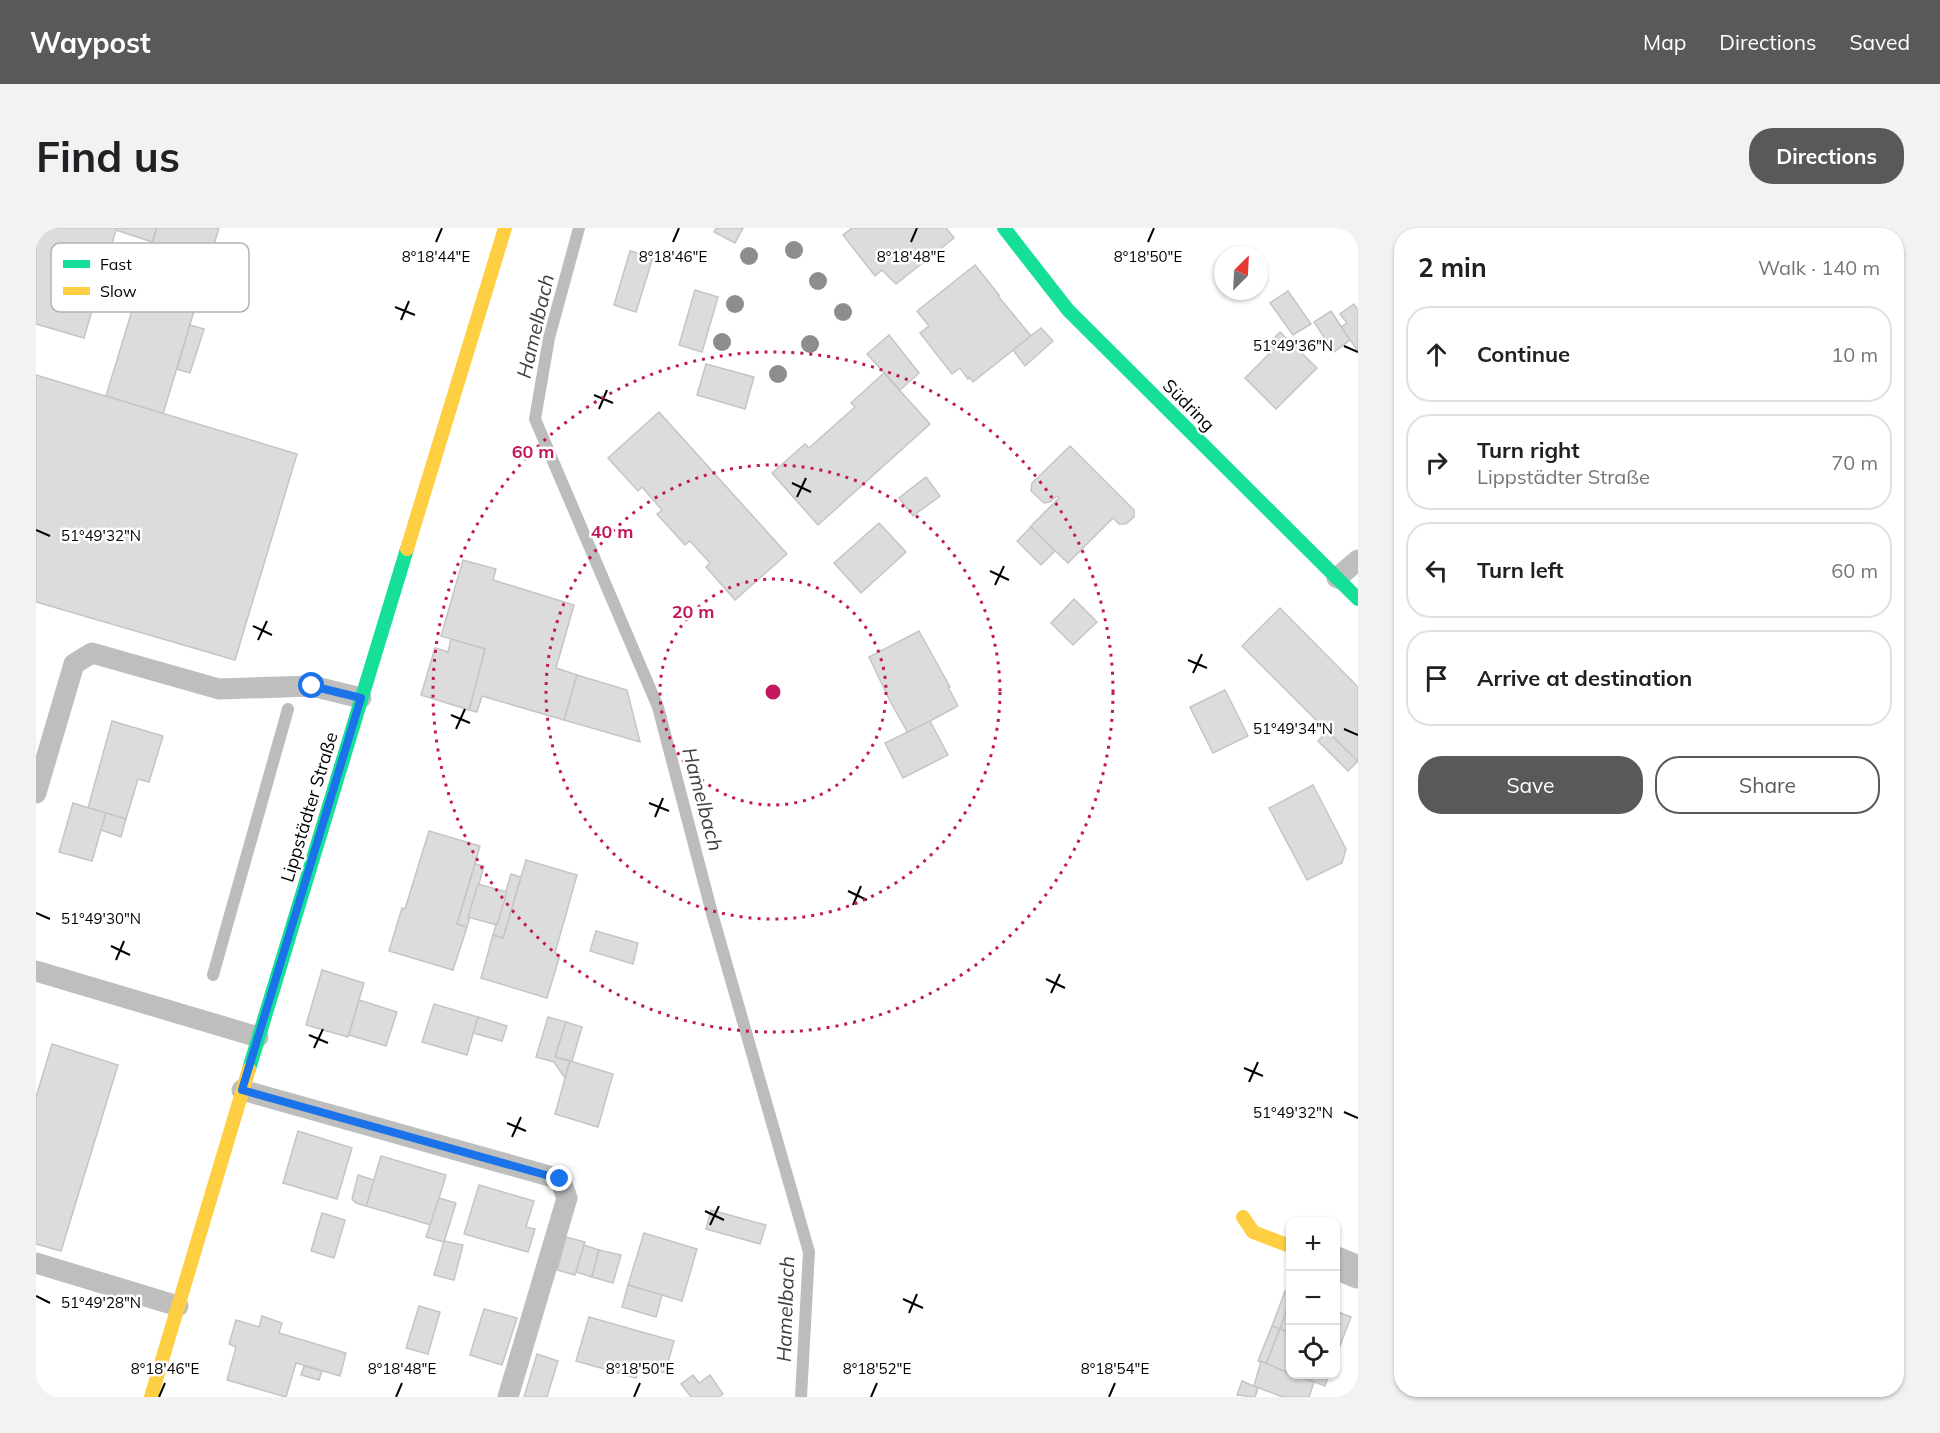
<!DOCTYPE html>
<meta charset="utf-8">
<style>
:root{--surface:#fff;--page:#f2f2f2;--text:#202124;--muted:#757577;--line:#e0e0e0;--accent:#595959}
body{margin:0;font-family:Mulish,sans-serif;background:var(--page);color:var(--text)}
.controls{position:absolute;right:18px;bottom:18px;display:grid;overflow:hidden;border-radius:12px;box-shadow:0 2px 4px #0004}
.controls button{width:54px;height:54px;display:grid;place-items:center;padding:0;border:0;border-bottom:2px solid var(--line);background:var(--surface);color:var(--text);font:30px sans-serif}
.compass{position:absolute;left:1178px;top:18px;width:54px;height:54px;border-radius:50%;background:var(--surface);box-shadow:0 2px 4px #0004;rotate:24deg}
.stop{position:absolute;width:18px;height:18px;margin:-14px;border:4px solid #1a73e8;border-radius:50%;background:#fff}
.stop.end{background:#1a73e8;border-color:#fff;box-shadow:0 2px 6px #0008}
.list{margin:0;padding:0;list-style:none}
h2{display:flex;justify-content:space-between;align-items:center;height:78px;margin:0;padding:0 24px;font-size:26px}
h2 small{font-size:20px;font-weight:400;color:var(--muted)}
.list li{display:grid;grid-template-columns:39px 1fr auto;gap:18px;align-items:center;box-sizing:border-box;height:96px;margin:0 12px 12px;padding:0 12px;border:2px solid var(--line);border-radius:24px}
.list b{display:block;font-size:22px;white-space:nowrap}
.list p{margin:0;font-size:20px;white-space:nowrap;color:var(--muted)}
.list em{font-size:20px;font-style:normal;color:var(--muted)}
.actions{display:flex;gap:12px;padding:18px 24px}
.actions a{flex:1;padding:14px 0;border:2px solid var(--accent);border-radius:24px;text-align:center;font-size:21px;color:var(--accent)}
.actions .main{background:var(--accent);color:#fff}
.icon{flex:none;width:33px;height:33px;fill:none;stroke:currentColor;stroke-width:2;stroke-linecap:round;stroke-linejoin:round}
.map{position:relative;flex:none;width:1322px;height:1169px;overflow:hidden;border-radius:24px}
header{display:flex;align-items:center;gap:36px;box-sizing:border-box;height:84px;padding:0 30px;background:var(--accent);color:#fff}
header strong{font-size:28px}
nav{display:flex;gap:33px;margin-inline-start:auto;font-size:21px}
.intro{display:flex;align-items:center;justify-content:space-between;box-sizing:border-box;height:144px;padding:0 36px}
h1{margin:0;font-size:42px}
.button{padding:15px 27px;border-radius:24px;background:var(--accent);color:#fff;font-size:21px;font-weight:700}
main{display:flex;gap:36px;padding:0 36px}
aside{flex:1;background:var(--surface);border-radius:24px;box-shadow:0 2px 4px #0004}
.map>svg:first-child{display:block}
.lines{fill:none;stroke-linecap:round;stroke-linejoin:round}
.stream{stroke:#bcbcbc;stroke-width:12}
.building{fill:#dcdcdc;stroke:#c5c5c5;stroke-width:1.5}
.lane{stroke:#bebebe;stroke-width:21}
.street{stroke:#bebebe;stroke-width:33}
.fast{stroke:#16e098;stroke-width:14}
.slow{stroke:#ffcf43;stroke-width:14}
.tree{fill:#8d8d8d}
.route{stroke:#1a73e8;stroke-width:8}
.ticks{fill:none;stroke:#000;stroke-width:2}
.ring{fill:none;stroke:#c2185b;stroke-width:3;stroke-dasharray:3 6}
.labels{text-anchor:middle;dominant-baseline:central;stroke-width:5;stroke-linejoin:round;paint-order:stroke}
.street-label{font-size:18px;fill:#000;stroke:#fff}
.water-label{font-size:20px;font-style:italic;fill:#404040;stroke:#fff}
.key{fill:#fff;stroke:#b2b2b2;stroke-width:1.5}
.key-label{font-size:16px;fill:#000}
.ticks-label{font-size:15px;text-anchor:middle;fill:#000;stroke:#fff;stroke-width:5;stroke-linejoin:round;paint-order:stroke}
.centre{fill:#c2185b;stroke:#fff;stroke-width:3}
.ring-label{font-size:18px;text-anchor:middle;font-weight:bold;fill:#c2185b;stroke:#fff;stroke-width:5;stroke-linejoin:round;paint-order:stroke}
</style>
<header>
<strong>Waypost</strong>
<nav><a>Map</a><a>Directions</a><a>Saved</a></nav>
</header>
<div class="intro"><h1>Find us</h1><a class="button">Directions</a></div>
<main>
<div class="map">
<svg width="1322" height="1169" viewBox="0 0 1322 1169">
<rect width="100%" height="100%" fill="#fff"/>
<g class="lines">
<g class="stream">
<path d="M 543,0 L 513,110 L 499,191 L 622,479 L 677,689 L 773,1024 L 765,1169"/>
<path d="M 177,747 L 252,481"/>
</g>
</g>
<g class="building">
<path d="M 0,0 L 121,0 L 116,14 L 80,2 L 48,110 L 0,96 Z"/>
<path d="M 121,0 L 183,0 L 127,186 L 70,168 Z"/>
<path d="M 680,0 L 707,0 L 699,15 L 678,4 Z"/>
<path d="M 816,0 L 910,0 L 918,10 L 860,56 L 846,42 L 839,48 L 807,7 Z"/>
<path d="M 594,23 L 617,29 L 600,84 L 578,77 Z"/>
<path d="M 939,37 L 963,67 L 962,68 L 995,108 L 937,154 L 933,149 L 932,151 L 924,140 L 916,146 L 884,105 L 893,98 L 881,83 Z"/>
<path d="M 659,62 L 682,69 L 666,124 L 643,117 Z"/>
<path d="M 1252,63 L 1275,96 L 1257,107 L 1234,75 Z"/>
<path d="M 1318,76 L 1322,82 L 1322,123 L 1305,99 L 1311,95 L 1304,86 Z"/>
<path d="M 1295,83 L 1314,112 L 1298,124 L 1278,94 Z"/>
<path d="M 154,97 L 168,101 L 154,145 L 141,141 Z"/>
<path d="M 1005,100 L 1017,113 L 989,138 L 977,122 Z"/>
<path d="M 1244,104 L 1281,140 L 1240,181 L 1209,150 L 1238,121 L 1232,116 Z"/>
<path d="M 853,107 L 883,145 L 864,162 L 831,126 Z"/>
<path d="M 670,136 L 718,149 L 709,181 L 661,167 Z"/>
<path d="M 848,145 L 894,196 L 782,297 L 736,245 L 769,216 L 773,220 L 819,179 L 815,175 Z"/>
<path d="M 0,147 L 261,226 L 199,432 L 0,374 Z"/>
<path d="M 623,184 L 751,326 L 699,372 L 670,339 L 674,335 L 654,313 L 649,317 L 621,286 L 626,282 L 606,259 L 602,263 L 572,230 Z"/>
<path d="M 1034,218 L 1098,282 L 1098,289 L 1090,296 L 1083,296 L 1077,290 L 1032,335 L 994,299 L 1023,270 L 1021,268 L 1014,274 L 1008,275 L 995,263 L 996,255 Z"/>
<path d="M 890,249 L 904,268 L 877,288 L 863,270 Z"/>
<path d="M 843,295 L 870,324 L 825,365 L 798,335 Z"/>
<path d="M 995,299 L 1019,323 L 1005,337 L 981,313 Z"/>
<path d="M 427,332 L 460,341 L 457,352 L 538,377 L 520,440 L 541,447 L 528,492 L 446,468 L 441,484 L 433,482 L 449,421 L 405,408 Z"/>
<path d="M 1038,371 L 1061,394 L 1037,417 L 1015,395 Z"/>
<path d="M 1244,380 L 1322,459 L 1322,534 L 1206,418 Z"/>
<path d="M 883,403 L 914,459 L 912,459 L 922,478 L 872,505 L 855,475 L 833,429 Z"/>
<path d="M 415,411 L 449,421 L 433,482 L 385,467 L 399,420 L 412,424 Z"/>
<path d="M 541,447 L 591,462 L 604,514 L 528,492 Z"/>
<path d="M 1189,462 L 1212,508 L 1177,525 L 1154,479 Z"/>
<path d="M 76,493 L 127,508 L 113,554 L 102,551 L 90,591 L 52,580 Z"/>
<path d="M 894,493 L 912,527 L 867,550 L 849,515 Z"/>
<path d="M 1291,503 L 1322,533 L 1312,543 L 1282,513 Z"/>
<path d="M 1277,557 L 1310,621 L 1306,635 L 1271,652 L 1233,580 Z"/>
<path d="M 37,575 L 70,585 L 56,633 L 23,624 Z"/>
<path d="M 70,585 L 90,591 L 85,609 L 65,602 Z"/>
<path d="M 393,603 L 444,618 L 421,696 L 431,699 L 417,742 L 353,723 L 366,680 L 369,681 Z"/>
<path d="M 490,632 L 541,647 L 519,725 L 524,727 L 511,770 L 445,750 L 457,707 L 467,710 Z"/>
<path d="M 439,636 L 448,638 L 431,699 L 421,696 Z"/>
<path d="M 475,646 L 485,649 L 467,710 L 457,707 Z"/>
<path d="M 442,656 L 471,664 L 461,697 L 432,689 Z"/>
<path d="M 560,703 L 602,715 L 597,736 L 554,723 Z"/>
<path d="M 286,742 L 328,755 L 312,809 L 270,797 Z"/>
<path d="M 323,772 L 361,784 L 350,818 L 313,807 Z"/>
<path d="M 398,776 L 442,789 L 431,827 L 386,814 Z"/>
<path d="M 442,789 L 471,798 L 466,813 L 437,805 Z"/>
<path d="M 512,789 L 530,794 L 519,829 L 534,833 L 529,850 L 518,834 L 500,829 Z"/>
<path d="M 530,794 L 546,799 L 536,833 L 519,829 Z"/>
<path d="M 16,816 L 82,837 L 25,1023 L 0,1016 L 0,869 Z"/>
<path d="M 534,833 L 577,846 L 562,899 L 519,886 Z"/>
<path d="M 262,903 L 316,920 L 301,971 L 247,955 Z"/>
<path d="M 345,928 L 410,947 L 395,997 L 330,978 Z"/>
<path d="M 322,947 L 338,952 L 330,978 L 320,975 L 316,971 Z"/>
<path d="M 443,957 L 498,973 L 490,999 L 499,1001 L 492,1024 L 428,1006 Z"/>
<path d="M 403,970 L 420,975 L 408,1014 L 390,1009 Z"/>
<path d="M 675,982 L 730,997 L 724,1016 L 670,1001 Z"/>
<path d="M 286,985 L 309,992 L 298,1030 L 275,1023 Z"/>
<path d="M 608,1005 L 661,1021 L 646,1073 L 592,1057 Z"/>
<path d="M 530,1009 L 549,1014 L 539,1047 L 521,1042 Z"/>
<path d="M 408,1013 L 427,1017 L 418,1052 L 398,1047 Z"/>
<path d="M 548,1017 L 563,1022 L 556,1049 L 540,1044 Z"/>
<path d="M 563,1022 L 585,1027 L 577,1055 L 556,1049 Z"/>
<path d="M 592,1057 L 626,1067 L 620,1089 L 586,1079 Z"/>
<path d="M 1249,1063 L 1254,1066 L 1254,1073 L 1244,1101 L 1236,1098 Z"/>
<path d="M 1254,1073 L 1254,1105 L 1244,1101 Z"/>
<path d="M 383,1078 L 404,1084 L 392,1126 L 370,1120 Z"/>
<path d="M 448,1081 L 481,1090 L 466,1137 L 434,1127 Z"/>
<path d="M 1300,1083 L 1315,1089 L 1302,1123 L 1300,1122 Z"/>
<path d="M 226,1088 L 246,1095 L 243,1105 L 310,1125 L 304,1148 L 260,1135 L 250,1169 L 191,1152 L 200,1119 L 193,1116 L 200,1092 L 223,1099 Z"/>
<path d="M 553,1089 L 638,1113 L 629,1145 L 604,1138 L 600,1150 L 540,1133 Z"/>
<path d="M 1236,1098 L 1244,1101 L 1230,1136 L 1222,1133 Z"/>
<path d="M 1244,1101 L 1254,1105 L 1254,1145 L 1230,1136 Z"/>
<path d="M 501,1126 L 522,1133 L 511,1169 L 488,1169 Z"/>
<path d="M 1225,1133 L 1254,1146 L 1278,1154 L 1273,1169 L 1247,1169 L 1218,1158 Z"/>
<path d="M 268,1138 L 286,1143 L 283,1152 L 265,1147 Z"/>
<path d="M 1258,1146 L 1293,1146 L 1289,1158 Z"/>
<path d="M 657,1147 L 663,1155 L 674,1147 L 687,1166 L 683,1169 L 655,1169 L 645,1156 Z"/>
<path d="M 1206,1153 L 1222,1160 L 1219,1169 L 1201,1167 Z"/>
</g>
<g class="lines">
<g class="lane">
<path d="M 1301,350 L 1322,332"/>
<path d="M 0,565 L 38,436 L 56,425 L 183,461 L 276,458 L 325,470"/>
<path d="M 0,743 L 222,809"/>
<path d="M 206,862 L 524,951 L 531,970 L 472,1169"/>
<path d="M 0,1035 L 142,1078"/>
</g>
<path class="street" d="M 1300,1035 L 1322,1044"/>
<g class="fast">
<path d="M 968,0 L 1032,82 L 1322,371"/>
<path d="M 213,841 L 371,321"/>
</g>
<g class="slow">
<path d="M 371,321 L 469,0"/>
<path d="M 1207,989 L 1217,1004 L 1254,1018"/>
<path d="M 115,1169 L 213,841"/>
</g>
</g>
<g class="tree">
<circle cx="758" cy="22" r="9"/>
<circle cx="713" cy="28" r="9"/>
<circle cx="782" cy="53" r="9"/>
<circle cx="699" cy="76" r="9"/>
<circle cx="807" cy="84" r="9"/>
<circle cx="686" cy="114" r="9"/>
<circle cx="774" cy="116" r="9"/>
<circle cx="742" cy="146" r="9"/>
</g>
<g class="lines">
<path class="route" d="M 276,458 L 325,470 L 206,862 L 524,951"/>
</g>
<path class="ticks" d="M 400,14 L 406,0M 637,14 L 643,0M 875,14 L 881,0M 1112,14 L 1118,0M 359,79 L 379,87M 365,92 L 373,73M 1308,118 L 1322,124M 558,167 L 577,175M 563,181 L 571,162M 756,255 L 775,264M 761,269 L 770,250M 0,302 L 14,308M 954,343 L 973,352M 959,357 L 968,338M 217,398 L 236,407M 222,412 L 231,393M 1152,432 L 1171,440M 1157,445 L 1166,426M 415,487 L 434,495M 420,501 L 429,481M 1308,501 L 1322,507M 613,575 L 633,583M 619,589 L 627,570M 812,663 L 831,672M 817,677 L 825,658M 0,685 L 14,691M 75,718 L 94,727M 80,732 L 88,713M 1010,751 L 1029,760M 1015,765 L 1024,746M 273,807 L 292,815M 278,820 L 287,801M 1208,840 L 1227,848M 1213,854 L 1222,834M 1308,884 L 1322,890M 471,895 L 490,903M 476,909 L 485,889M 669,983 L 688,992M 674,997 L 683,978M 0,1068 L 14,1075M 867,1071 L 887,1080M 873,1085 L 881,1066M 123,1169 L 129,1155M 360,1169 L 366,1155M 598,1169 L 604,1155M 835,1169 L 841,1155M 1073,1169 L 1079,1155"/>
<g class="ring">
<circle cx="737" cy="464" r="113"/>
<circle cx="737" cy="464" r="227"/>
<circle cx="737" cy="464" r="340"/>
</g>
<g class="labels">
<g class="street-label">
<text transform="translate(1153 177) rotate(45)">Südring</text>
<text transform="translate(273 579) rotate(-73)">Lippstädter Straße</text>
</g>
<g class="water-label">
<text transform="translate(499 98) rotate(-77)">Hamelbach</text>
<text transform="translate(667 571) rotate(75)">Hamelbach</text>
<text transform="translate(749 1081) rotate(-88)">Hamelbach</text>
</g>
</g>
<rect x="15" y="15" width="198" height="69" rx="9" class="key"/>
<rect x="27" y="32" width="27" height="8" fill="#16e098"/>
<rect x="27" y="59" width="27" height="8" fill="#ffcf43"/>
<g class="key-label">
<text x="64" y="42">Fast</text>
<text x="64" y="69">Slow</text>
</g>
<g class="ticks-label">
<text x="400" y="34">8°18'44"E</text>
<text x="637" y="34">8°18'46"E</text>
<text x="875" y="34">8°18'48"E</text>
<text x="1112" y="34">8°18'50"E</text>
<text x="1257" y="123">51°49'36"N</text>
<text x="65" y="313">51°49'32"N</text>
<text x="1257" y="506">51°49'34"N</text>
<text x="65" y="696">51°49'30"N</text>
<text x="1257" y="890">51°49'32"N</text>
<text x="65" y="1080">51°49'28"N</text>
<text x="129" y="1146">8°18'46"E</text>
<text x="366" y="1146">8°18'48"E</text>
<text x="604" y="1146">8°18'50"E</text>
<text x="841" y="1146">8°18'52"E</text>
<text x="1079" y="1146">8°18'54"E</text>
</g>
<circle cx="737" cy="464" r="9" class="centre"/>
<g class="ring-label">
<text x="497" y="230">60 m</text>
<text x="576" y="310">40 m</text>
<text x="657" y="390">20 m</text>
</g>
</svg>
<div class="controls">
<button>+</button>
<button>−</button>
<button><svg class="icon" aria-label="locate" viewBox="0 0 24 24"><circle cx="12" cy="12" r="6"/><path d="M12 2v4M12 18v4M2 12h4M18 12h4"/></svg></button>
</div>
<svg class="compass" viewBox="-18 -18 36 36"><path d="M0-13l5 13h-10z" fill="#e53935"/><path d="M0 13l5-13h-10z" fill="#757577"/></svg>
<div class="stop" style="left:276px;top:458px"></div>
<div class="stop end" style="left:524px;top:951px"></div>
</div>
<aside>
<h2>2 min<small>Walk · 140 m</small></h2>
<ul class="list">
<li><svg class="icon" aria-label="ahead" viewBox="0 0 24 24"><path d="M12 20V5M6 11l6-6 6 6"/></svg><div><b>Continue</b></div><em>10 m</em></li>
<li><svg class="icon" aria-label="right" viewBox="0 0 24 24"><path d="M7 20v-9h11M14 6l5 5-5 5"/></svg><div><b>Turn right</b><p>Lippstädter Straße</p></div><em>70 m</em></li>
<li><svg class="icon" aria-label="left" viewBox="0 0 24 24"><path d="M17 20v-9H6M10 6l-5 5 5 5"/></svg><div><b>Turn left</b></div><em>60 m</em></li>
<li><svg class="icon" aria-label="arrive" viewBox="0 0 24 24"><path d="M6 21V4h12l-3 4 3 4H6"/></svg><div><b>Arrive at destination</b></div></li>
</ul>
<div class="actions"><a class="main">Save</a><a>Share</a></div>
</aside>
</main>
